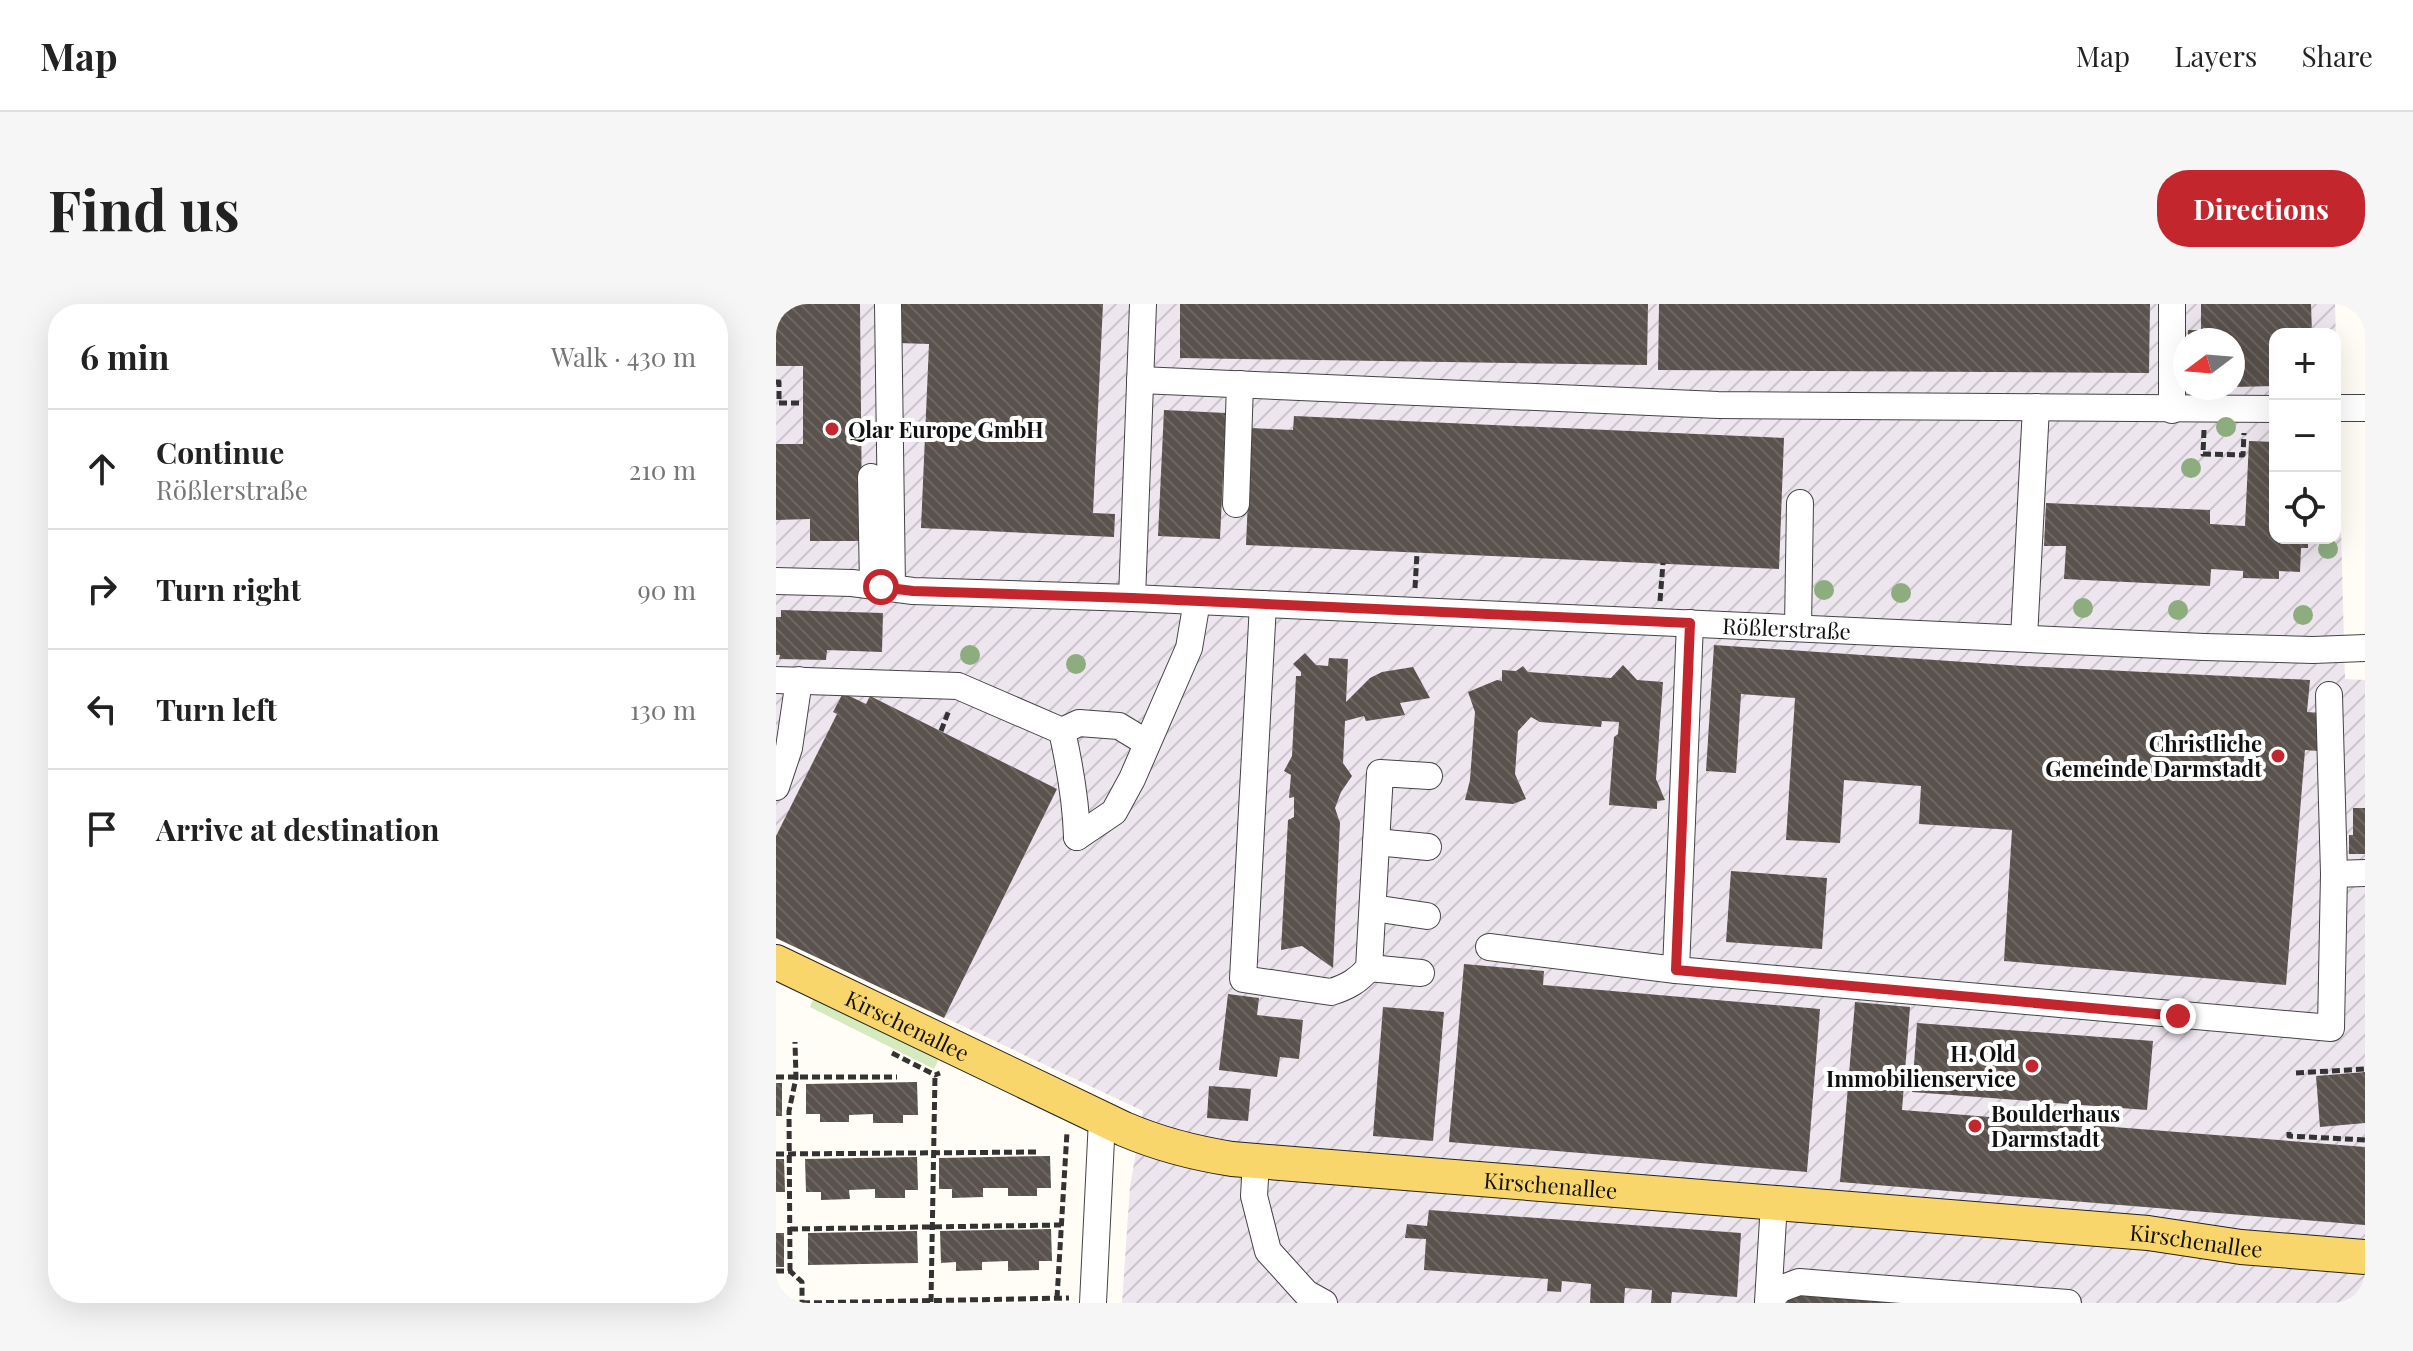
<!DOCTYPE html>
<meta charset="utf-8">
<style>
:root{--surface:#fff;--page:#f6f6f6;--text:#222;--muted:#767676;--line:#e0e0e0;--accent:#c4262e}
body{margin:0;font-family:"Playfair Display",serif;background:var(--page);color:var(--text)}
.controls{position:absolute;right:24px;top:24px;display:grid;overflow:hidden;border-radius:16px;box-shadow:0 8px 32px #0002}
.controls button{width:72px;height:72px;display:grid;place-items:center;padding:0;border:0;border-bottom:2px solid var(--line);background:var(--surface);color:var(--text);font:40px sans-serif}
.compass{position:absolute;left:1397px;top:24px;width:72px;height:72px;border-radius:50%;background:var(--surface);box-shadow:0 8px 32px #0002;rotate:254deg}
.stop{position:absolute;width:24px;height:24px;margin:-18px;border:6px solid #c4262e;border-radius:50%;background:#fff}
.stop.end{background:#c4262e;border-color:#fff;box-shadow:0 2px 8px #0008}
.list{margin:0;padding:0;list-style:none}
h2{display:flex;justify-content:space-between;align-items:center;height:104px;margin:0;padding:0 32px;font-size:34px}
h2 small{font-size:26px;font-weight:400;color:var(--muted)}
.list li{display:grid;grid-template-columns:52px 1fr auto;gap:24px;align-items:center;box-sizing:border-box;height:120px;padding:0 32px;border-top:2px solid var(--line)}
.list b{display:block;font-size:30px;white-space:nowrap}
.list p{margin:0;font-size:26px;white-space:nowrap;color:var(--muted)}
.list em{font-size:26px;font-style:normal;color:var(--muted)}
.icon{flex:none;width:44px;height:44px;fill:none;stroke:currentColor;stroke-width:2;stroke-linecap:round;stroke-linejoin:round}
.map{position:relative;flex:none;width:1589px;height:999px;overflow:hidden;border-radius:32px}
header{display:flex;align-items:center;gap:48px;box-sizing:border-box;height:112px;padding:0 40px;background:var(--surface);border-bottom:2px solid var(--line)}
header strong{font-size:38px}
nav{display:flex;gap:44px;margin-inline-start:auto;font-size:28px}
.intro{display:flex;align-items:center;justify-content:space-between;box-sizing:border-box;height:192px;padding:0 48px}
h1{margin:0;font-size:56px}
.button{padding:20px 36px;border-radius:32px;background:var(--accent);color:#fff;font-size:28px;font-weight:700}
main{display:flex;gap:48px;padding:0 48px}
aside{flex:1;background:var(--surface);border-radius:32px;box-shadow:0 8px 32px #0002}
.map>svg:first-child{display:block}
.industrial{fill:url(#industrial-furrows);fill-rule:evenodd}
.grass{fill:#d5ebbd}
.building{fill:url(#building-back-hatch)}
.lines{fill:none;stroke-linecap:round;stroke-linejoin:round}
.minor-casing{stroke:#444;stroke-width:28}
.major-casing{stroke:#222;stroke-width:36}
.path{stroke:#333;stroke-width:5;stroke-dasharray:8 4;stroke-linecap:butt}
.minor{stroke:#fff;stroke-width:26}
.major{stroke:#f9d66b;stroke-width:34}
.path-bridge{stroke:#333;stroke-width:5;stroke-dasharray:8 4;stroke-linecap:butt}
.tree{fill:#8dad7f}
.route{stroke:#c4262e;stroke-width:10}
.poi-dot{fill:#c4262e;stroke:#fff;stroke-width:3}
.labels{text-anchor:middle;dominant-baseline:central;stroke-width:8;stroke-linejoin:round;paint-order:stroke}
.poi-label{font-size:22px;font-weight:bold;fill:#111;stroke:#fff;text-anchor:start}
.street-label{font-size:22px;fill:#111;stroke:#fff}
</style>
<header>
<strong>Map</strong>
<nav><a>Map</a><a>Layers</a><a>Share</a></nav>
</header>
<div class="intro"><h1>Find us</h1><a class="button">Directions</a></div>
<main>
<aside>
<h2>6 min<small>Walk · 430 m</small></h2>
<ul class="list">
<li><svg class="icon" aria-label="ahead" viewBox="0 0 24 24"><path d="M12 20V5M6 11l6-6 6 6"/></svg><div><b>Continue</b><p>Rößlerstraße</p></div><em>210 m</em></li>
<li><svg class="icon" aria-label="right" viewBox="0 0 24 24"><path d="M7 20v-9h11M14 6l5 5-5 5"/></svg><div><b>Turn right</b></div><em>90 m</em></li>
<li><svg class="icon" aria-label="left" viewBox="0 0 24 24"><path d="M17 20v-9H6M10 6l-5 5 5 5"/></svg><div><b>Turn left</b></div><em>130 m</em></li>
<li><svg class="icon" aria-label="arrive" viewBox="0 0 24 24"><path d="M6 21V4h12l-3 4 3 4H6"/></svg><div><b>Arrive at destination</b></div></li>
</ul>
</aside>
<div class="map">
<svg width="1589" height="999" viewBox="0 0 1589 999">
<defs>
<pattern id="industrial-furrows" width="10" height="10" patternUnits="userSpaceOnUse" patternTransform="scale(2)"><rect width="10" height="10" fill="#eee6ef"/><path d="M-1 1l2-2M0 10L10 0M9 11l2-2" fill="none" stroke="#cbc4cc"/></pattern>
<pattern id="building-back-hatch" width="6" height="6" patternUnits="userSpaceOnUse" patternTransform="scale(2)"><rect width="6" height="6" fill="#5a524d"/><path d="M-1 5l2 2M0 0l6 6M5-1l2 2" fill="none" stroke="#6d6662"/></pattern>
</defs>
<rect width="100%" height="100%" fill="#fffdf5"/>
<path class="industrial" d="M 0,0 L 1559,0 L 1569,375 L 1589,376 L 1589,999 L 346,999 L 354,883 L 367,807 L 0,634 ZM 1499,30 L 1559,30 L 1559,234 L 1499,234 ZM 1409,36 L 1457,36 L 1457,84 L 1409,84 Z"/>
<path class="grass" d="M 43,695 L 165,751 L 158,765 L 34,703 L 37,696 Z"/>
<g class="building">
<path d="M 0,0 L 84,0 L 86,215 L 83,215 L 83,237 L 34,237 L 34,215 L 0,216 L 0,140 L 27,140 L 27,62 L 0,62 Z"/>
<path d="M 123,0 L 327,0 L 317,209 L 339,210 L 338,233 L 145,224 L 153,40 L 122,39 Z"/>
<path d="M 404,0 L 872,0 L 871,61 L 404,54 Z"/>
<path d="M 883,0 L 1374,0 L 1373,69 L 882,66 Z"/>
<path d="M 1425,0 L 1535,0 L 1536,30 L 1499,30 L 1499,82 L 1457,83 L 1457,36 L 1412,36 L 1412,26 L 1425,26 Z"/>
<path d="M 388,106 L 450,109 L 444,235 L 382,232 Z"/>
<path d="M 518,112 L 1008,134 L 1003,265 L 470,241 L 475,124 L 517,126 Z"/>
<path d="M 1473,137 L 1499,138 L 1499,234 L 1532,234 L 1532,244 L 1525,244 L 1524,268 L 1503,267 L 1503,275 L 1467,274 L 1467,267 L 1435,265 L 1434,282 L 1288,275 L 1290,242 L 1268,242 L 1270,199 L 1434,206 L 1434,220 L 1469,222 Z"/>
<path d="M 5,306 L 107,309 L 106,348 L 51,346 L 50,356 L 3,355 L 4,351 L 0,351 L 0,313 L 5,313 Z"/>
<path d="M 938,341 L 1247,362 L 1534,376 L 1531,408 L 1545,409 L 1542,447 L 1529,446 L 1510,681 L 1228,657 L 1236,526 L 1143,520 L 1145,482 L 1068,476 L 1064,539 L 1010,536 L 1019,394 L 965,390 L 960,469 L 930,467 Z"/>
<path d="M 529,349 L 540,361 L 552,362 L 553,354 L 572,355 L 570,398 L 594,374 L 606,368 L 637,363 L 654,394 L 624,399 L 629,411 L 590,417 L 588,412 L 569,417 L 567,459 L 576,472 L 565,488 L 559,504 L 564,519 L 557,664 L 526,642 L 505,646 L 512,516 L 518,513 L 518,493 L 513,494 L 515,471 L 508,467 L 516,452 L 520,372 L 525,372 L 525,368 L 517,360 Z"/>
<path d="M 847,361 L 861,376 L 887,378 L 880,475 L 889,496 L 881,497 L 881,505 L 833,501 L 838,433 L 842,430 L 843,418 L 826,417 L 825,423 L 764,418 L 755,413 L 742,427 L 739,470 L 750,495 L 737,500 L 689,496 L 694,476 L 699,408 L 692,388 L 721,376 L 726,377 L 726,366 L 740,367 L 747,362 L 752,368 L 835,374 Z"/>
<path d="M 67,389 L 90,400 L 94,392 L 281,485 L 168,714 L 0,634 L 0,532 L 61,410 L 57,408 Z"/>
<path d="M 1577,504 L 1589,504 L 1589,550 L 1573,550 L 1573,531 L 1577,531 Z"/>
<path d="M 955,567 L 1051,574 L 1046,645 L 950,638 Z"/>
<path d="M 688,660 L 768,667 L 767,681 L 1044,705 L 1031,868 L 673,838 Z"/>
<path d="M 452,690 L 483,694 L 481,711 L 527,716 L 523,755 L 504,753 L 501,773 L 443,766 Z"/>
<path d="M 1079,698 L 1134,703 L 1126,806 L 1589,843 L 1589,921 L 1064,878 Z"/>
<path d="M 607,703 L 668,708 L 657,837 L 597,832 Z"/>
<path d="M 1141,719 L 1377,737 L 1371,806 L 1136,788 Z"/>
<path d="M 1589,768 L 1589,819 L 1544,823 L 1540,772 Z"/>
<path d="M 141,778 L 142,811 L 127,811 L 127,819 L 97,819 L 97,810 L 73,811 L 73,818 L 44,818 L 44,810 L 30,810 L 30,780 Z"/>
<rect x="0" y="779" width="6" height="33"/>
<path d="M 433,782 L 475,785 L 472,817 L 431,814 Z"/>
<path d="M 274,852 L 275,884 L 261,884 L 261,892 L 232,892 L 232,884 L 207,884 L 207,893 L 176,894 L 176,885 L 163,885 L 163,854 Z"/>
<path d="M 141,853 L 142,886 L 129,886 L 129,894 L 99,894 L 99,885 L 73,886 L 74,895 L 45,896 L 45,888 L 30,888 L 29,855 Z"/>
<path d="M 0,855 L 8,855 L 9,888 L 0,888 Z"/>
<path d="M 653,906 L 965,929 L 961,993 L 896,988 L 895,999 L 875,999 L 876,986 L 849,984 L 848,999 L 814,999 L 815,980 L 786,977 L 785,988 L 771,987 L 772,975 L 648,966 L 650,935 L 629,934 L 631,920 L 651,922 Z"/>
<path d="M 275,925 L 276,957 L 263,957 L 263,966 L 232,967 L 232,957 L 206,958 L 206,966 L 180,967 L 180,958 L 165,959 L 164,927 Z"/>
<path d="M 141,927 L 142,959 L 32,961 L 32,929 Z"/>
<rect x="0" y="929" width="8" height="34"/>
<path d="M 1012,990 L 1124,997 L 1124,999 L 1011,999 Z"/>
</g>
<g class="lines">
<g class="minor-casing">
<g id="minor">
<path d="M 112,0 L 116,284"/>
<path d="M 1396,0 L 1396,106"/>
<path d="M 364,76 L 942,101 L 1499,105"/>
<path d="M 1559,104 L 1589,104"/>
<path d="M 95,173 L 97,281"/>
<path d="M 460,200 L 464,80"/>
<path id="s1" d="M 0,277 L 76,279 L 137,287 L 356,294 L 1428,343 L 1537,346 L 1589,344"/>
<path d="M 356,294 L 367,0"/>
<path d="M 487,300 L 467,675 L 555,688 C 571,683 582,677 593,664 L 604,469 L 653,472"/>
<path d="M 1022,323 L 1024,199"/>
<path d="M 1248,334 L 1260,103"/>
<path d="M 0,376 L 182,382 L 286,427"/>
<path d="M 286,427 C 294,463 300,497 301,533"/>
<path d="M 286,427 L 303,419 L 343,422 L 371,439"/>
<path d="M 0,483 L 13,444 L 23,376"/>
<path d="M 301,533 L 338,508 L 356,475 L 413,344 L 421,297"/>
<path d="M 600,538 L 652,543"/>
<path d="M 1558,570 L 1589,569"/>
<path d="M 597,604 L 651,612"/>
<path d="M 713,643 L 900,666 L 1555,724 L 1558,570 L 1553,391"/>
<path d="M 593,664 L 645,669"/>
<path d="M 900,666 L 914,319"/>
<path d="M 480,857 L 478,892 L 492,947 L 530,989 L 548,999"/>
<path d="M 992,998 L 998,899"/>
<path d="M 317,999 L 326,815"/>
<path d="M 992,999 L 1004,985 L 1023,978 L 1292,999"/>
</g>
</g>
<g class="major-casing">
<g id="major">
<path id="s2" d="M 0,658 L 348,825 C 383,840 418,849 456,855 L 1372,929 L 1465,943 L 1589,953"/>
</g>
</g>
<g class="path">
<path d="M 0,78 L 3,78 L 3,99 L 27,99"/>
<path d="M 1428,126 L 1427,150 L 1467,151 L 1468,129"/>
<path d="M 639,284 L 641,249"/>
<path d="M 884,297 L 887,259"/>
<path d="M 165,427 L 173,406"/>
<path d="M 116,749 L 159,771 L 164,769"/>
<path d="M 1520,769 L 1589,765"/>
<path d="M 0,773 L 121,773"/>
<path d="M 1513,828 L 1513,832 L 1589,836"/>
<path d="M 0,850 L 264,848"/>
<path d="M 14,925 L 285,921"/>
<path d="M 0,967 L 14,967 L 26,978 L 26,999"/>
<path d="M 14,967 L 13,807 L 20,774 L 19,738"/>
<path d="M 281,994 L 291,828"/>
<path d="M 155,998 L 159,771"/>
<path d="M 26,999 L 293,994"/>
</g>
<use href="#minor" class="minor"/>
<use href="#major" class="major"/>
<path class="path-bridge" d="M 86,133 L 149,133"/>
</g>
<g class="tree">
<circle cx="1450" cy="123" r="10"/>
<circle cx="1415" cy="164" r="10"/>
<circle cx="1552" cy="245" r="10"/>
<circle cx="1048" cy="286" r="10"/>
<circle cx="1125" cy="289" r="10"/>
<circle cx="1307" cy="304" r="10"/>
<circle cx="1402" cy="306" r="10"/>
<circle cx="1527" cy="311" r="10"/>
<circle cx="194" cy="351" r="10"/>
<circle cx="300" cy="360" r="10"/>
</g>
<g class="lines">
<path class="route" d="M 105,283 L 137,287 L 356,294 L 914,319 L 900,666 L 1402,712"/>
</g>
<g class="poi-dot">
<circle cx="56" cy="125" r="8"/>
<circle cx="1502" cy="452" r="8"/>
<circle cx="1256" cy="762" r="8"/>
<circle cx="1199" cy="822" r="8"/>
</g>
<g class="labels">
<g class="poi-label">
<text x="72" y="125">Qlar Europe GmbH</text>
<text x="1486" y="439" text-anchor="end">Christliche<tspan x="1486" dy="25">Gemeinde Darmstadt</tspan></text>
<text x="1240" y="749" text-anchor="end">H. Old<tspan x="1240" dy="25">Immobilienservice</tspan></text>
<text x="1215" y="809">Boulderhaus<tspan x="1215" dy="25">Darmstadt</tspan></text>
</g>
<g class="street-label">
<text stroke="none"><textPath href="#s1" startOffset="1012">Rößlerstraße</textPath></text>
<text stroke="none"><textPath href="#s2" startOffset="146">Kirschenallee</textPath></text>
<text stroke="none"><textPath href="#s2" startOffset="818">Kirschenallee</textPath></text>
<text stroke="none"><textPath href="#s2" startOffset="1466">Kirschenallee</textPath></text>
</g>
</g>
</svg>
<div class="controls">
<button>+</button>
<button>−</button>
<button><svg class="icon" aria-label="locate" viewBox="0 0 24 24"><circle cx="12" cy="12" r="6"/><path d="M12 2v4M12 18v4M2 12h4M18 12h4"/></svg></button>
</div>
<svg class="compass" viewBox="-18 -18 36 36"><path d="M0-13l5 13h-10z" fill="#e53935"/><path d="M0 13l5-13h-10z" fill="#767676"/></svg>
<div class="stop" style="left:105px;top:283px"></div>
<div class="stop end" style="left:1402px;top:712px"></div>
</div>
</main>
